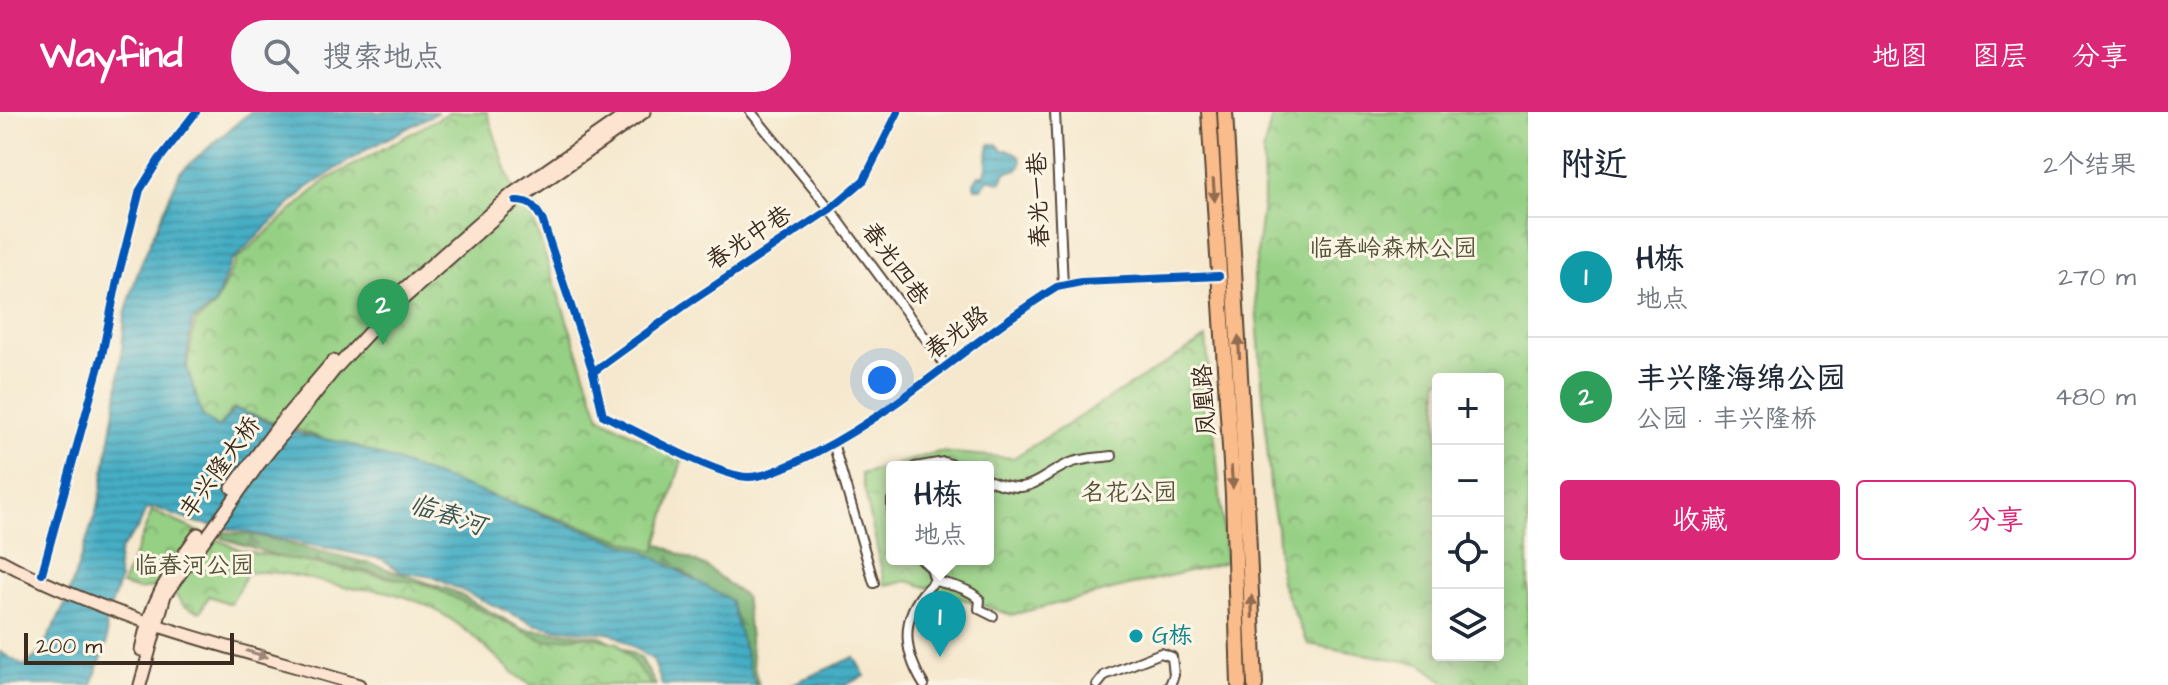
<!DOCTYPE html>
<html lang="zh">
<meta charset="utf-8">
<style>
:root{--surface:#fff;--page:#f6f6f7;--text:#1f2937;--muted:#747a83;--line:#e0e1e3;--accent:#db2777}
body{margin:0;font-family:"Architects Daughter","LXGW WenKai TC",sans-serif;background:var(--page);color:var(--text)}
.controls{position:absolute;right:24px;bottom:24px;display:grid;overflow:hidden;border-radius:8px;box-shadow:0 4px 20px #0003}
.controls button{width:72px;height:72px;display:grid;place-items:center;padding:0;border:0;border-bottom:2px solid var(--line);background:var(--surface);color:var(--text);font:40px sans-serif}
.scale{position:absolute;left:24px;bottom:20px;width:210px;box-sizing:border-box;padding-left:8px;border:4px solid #3b2a1e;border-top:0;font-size:22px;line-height:28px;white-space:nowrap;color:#3b2a1e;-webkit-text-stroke:6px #fcf5e5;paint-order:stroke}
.you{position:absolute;left:882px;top:268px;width:28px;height:28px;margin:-20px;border:6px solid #fff;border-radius:50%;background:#1a73e8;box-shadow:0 0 0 12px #1a73e833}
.badge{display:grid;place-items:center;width:52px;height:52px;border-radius:50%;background:var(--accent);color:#fff;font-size:26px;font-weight:700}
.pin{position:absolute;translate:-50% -66px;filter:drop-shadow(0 2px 4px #0008)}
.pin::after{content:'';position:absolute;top:42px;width:28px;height:24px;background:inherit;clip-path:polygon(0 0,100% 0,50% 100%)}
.popup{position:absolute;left:886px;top:349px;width:108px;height:104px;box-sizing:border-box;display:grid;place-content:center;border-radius:8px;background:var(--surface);filter:drop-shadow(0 2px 6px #0005);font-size:26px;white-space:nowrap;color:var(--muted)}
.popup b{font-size:30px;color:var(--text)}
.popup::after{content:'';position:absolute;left:50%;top:100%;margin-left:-16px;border:16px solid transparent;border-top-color:var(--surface)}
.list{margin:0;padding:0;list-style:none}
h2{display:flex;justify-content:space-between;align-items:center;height:104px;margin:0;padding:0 32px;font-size:34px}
h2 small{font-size:26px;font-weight:400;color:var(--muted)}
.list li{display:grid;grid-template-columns:52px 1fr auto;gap:24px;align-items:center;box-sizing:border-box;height:120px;padding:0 32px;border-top:2px solid var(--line)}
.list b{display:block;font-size:30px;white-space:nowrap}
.list p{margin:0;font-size:26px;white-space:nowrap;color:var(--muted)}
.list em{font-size:26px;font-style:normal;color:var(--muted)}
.actions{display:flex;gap:16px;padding:24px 32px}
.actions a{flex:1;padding:18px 0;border:2px solid var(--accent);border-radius:8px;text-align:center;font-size:28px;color:var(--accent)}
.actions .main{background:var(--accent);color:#fff}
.icon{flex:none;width:44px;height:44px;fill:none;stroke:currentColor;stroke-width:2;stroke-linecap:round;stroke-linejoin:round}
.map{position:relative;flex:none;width:1528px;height:573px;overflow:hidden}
header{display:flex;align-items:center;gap:48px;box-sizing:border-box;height:112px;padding:0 40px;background:var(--accent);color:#fff}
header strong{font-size:38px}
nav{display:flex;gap:44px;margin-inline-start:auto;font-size:28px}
.search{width:560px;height:72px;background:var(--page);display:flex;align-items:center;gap:20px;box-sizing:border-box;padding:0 28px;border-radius:44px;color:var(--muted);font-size:30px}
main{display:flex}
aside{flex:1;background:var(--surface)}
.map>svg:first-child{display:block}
.forest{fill:url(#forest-firs);stroke:#5a6e48;stroke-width:2}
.park{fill:url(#park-crowns);stroke:#687d51;stroke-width:2;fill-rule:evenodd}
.water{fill:url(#water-rules);stroke:#406c71;stroke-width:2}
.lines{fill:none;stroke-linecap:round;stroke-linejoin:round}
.street-casing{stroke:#574638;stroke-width:12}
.secondary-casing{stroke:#574638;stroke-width:15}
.highway-casing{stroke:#574638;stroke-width:18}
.street{stroke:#fff;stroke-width:8}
.secondary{stroke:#fde4d1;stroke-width:11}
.highway{stroke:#fabc8b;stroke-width:14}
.cycleway-casing{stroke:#fcf5e5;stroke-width:13}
.cycleway{stroke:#0057b8;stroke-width:8}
.oneway{fill:#916c4f}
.oneway2{fill:#9c8778}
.culture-dot{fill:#0f9aa8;stroke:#fcf5e5;stroke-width:3}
.labels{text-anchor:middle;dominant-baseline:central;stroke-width:6;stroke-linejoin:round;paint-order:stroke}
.street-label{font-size:24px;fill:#3b2a1e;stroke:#fcf5e5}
.park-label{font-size:24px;fill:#525438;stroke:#fcf5e5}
.culture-label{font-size:24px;fill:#0d838f;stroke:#fcf5e5;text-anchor:start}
.water-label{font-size:26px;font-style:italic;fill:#3e5858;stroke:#fcf5e5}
</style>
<header>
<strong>Wayfind</strong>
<div class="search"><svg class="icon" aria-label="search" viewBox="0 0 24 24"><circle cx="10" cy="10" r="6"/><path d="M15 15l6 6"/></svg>搜索地点</div>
<nav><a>地图</a><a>图层</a><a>分享</a></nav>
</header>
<main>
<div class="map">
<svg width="1528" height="573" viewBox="0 0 1528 573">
<defs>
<pattern id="forest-firs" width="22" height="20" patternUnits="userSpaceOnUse" patternTransform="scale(2)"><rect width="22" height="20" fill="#78b272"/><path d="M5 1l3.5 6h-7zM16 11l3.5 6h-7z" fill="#64915d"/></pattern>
<pattern id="park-crowns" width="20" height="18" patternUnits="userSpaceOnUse" patternTransform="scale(2)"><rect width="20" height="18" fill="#95d084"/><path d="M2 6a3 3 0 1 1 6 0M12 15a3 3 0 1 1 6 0" fill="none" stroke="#7ba96b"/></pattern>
<pattern id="water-rules" width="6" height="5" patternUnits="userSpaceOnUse" patternTransform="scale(2)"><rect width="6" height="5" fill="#45adc4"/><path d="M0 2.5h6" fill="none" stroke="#3b8d9f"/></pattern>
</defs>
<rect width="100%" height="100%" fill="#fcf5e5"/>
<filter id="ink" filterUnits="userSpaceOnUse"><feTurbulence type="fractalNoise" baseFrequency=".0125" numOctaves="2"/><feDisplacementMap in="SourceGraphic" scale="16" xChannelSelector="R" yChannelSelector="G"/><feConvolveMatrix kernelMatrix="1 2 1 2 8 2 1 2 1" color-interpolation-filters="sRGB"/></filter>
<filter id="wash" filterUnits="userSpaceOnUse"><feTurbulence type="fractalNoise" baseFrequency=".006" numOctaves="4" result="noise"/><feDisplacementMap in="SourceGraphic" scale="32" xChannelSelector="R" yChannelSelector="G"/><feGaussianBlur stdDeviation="1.8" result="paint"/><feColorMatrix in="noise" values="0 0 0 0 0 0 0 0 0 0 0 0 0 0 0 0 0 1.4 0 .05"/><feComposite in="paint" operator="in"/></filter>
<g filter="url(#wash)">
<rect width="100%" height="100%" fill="#f5e8ce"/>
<g class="forest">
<path d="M 316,307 L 536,383 L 661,433 L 707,455 L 745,485 C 750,514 749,545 759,573 L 753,573 L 729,492 L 681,458 L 272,359 Z"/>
<path d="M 223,420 L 259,424 L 372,452 L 453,479 L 522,517 L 601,524 L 641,546 L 656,573 L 648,573 L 539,539 L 436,476 L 376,461 L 284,446 L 222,426 Z"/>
</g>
<g class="park">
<path d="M 450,0 L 487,0 L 512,75 L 531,102 L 600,305 L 682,348 L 655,439 L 233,296 L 218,316 L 202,304 L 187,255 L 195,210 L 214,196 L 236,148 L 326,68 Z"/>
<path d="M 1273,0 L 1528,0 L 1528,573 L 1449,573 L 1421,552 L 1308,532 L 1281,471 L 1277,415 L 1271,386 L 1254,166 L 1264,83 L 1263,40 ZM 1498,267 L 1498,543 L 1438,543 L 1438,267 Z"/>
<path d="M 1206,226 L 1226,450 L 1011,503 L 908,469 L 885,473 L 861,362 L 939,340 L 1013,346 ZM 892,355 L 988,355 L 988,447 L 892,447 Z"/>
<path d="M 152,399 L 241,438 L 428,473 L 544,529 L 584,524 L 618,531 L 652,573 L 531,573 C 527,570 521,567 516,563 C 474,525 447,494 388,480 C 372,476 355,478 339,474 C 309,467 278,457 247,461 L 231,492 L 209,484 L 200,500 L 184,494 L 162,466 L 158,474 L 139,478 L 122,473 Z"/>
</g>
<g class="water">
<path d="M 250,0 L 438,0 L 371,35 L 307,76 L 231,150 L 214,194 L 192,209 L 186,253 L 202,303 L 218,316 L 235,297 L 306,324 L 346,331 L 645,440 L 730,488 L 755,573 L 662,573 L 653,548 L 612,521 L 556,517 L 534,512 L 433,465 L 401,460 L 382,447 L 194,410 L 155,396 L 146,398 L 138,416 L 120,438 L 117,456 L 120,467 L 106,510 L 107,530 L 92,573 L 0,573 L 0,540 L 24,554 L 40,541 L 65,493 L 99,391 L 118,279 L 125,203 L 138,159 L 180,60 Z"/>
<path d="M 990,32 L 997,32 L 1002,38 C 1014,37 1027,45 1018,58 L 1005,60 L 1001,71 L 989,67 L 982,76 L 975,76 L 974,71 L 979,63 L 984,63 C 991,54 984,41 990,32 Z"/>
<path d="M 854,545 L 865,564 L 845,573 L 790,573 Z"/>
</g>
</g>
<g filter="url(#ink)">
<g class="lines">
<g class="street-casing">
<g id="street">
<path d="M 751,0 L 830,97 L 946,254"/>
<path d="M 1055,0 L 1063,174"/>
<path d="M 517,89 C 532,89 535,95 542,107 L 593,260 L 603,303 C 635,318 716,364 748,365 C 763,365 780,357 794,351 C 891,308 967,230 1057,175 L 1081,170 L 1219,164"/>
<path d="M 593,260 L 684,194 L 830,97 L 864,68 L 898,0"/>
<path d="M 833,331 L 874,471"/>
<path d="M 915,355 L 944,350 L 960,355"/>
<path d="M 988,368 C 1032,385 1033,368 1068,352 C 1081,346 1098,346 1112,344"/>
<path d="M 892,388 L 892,398"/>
<path d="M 921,447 L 931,456 L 935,469"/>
<path d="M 42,461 L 102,243 L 117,169 L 140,78 L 158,49 L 196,0"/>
<path d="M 924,573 C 901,536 900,499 935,469 C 951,473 969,476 980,488 L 979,497 L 993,504"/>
<path d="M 1097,573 L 1105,563 L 1161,541 L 1172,545 L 1174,563 L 1170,573"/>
</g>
</g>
<g class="secondary-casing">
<g id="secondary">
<path d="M 398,182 L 512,82 L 630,0"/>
<path d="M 232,376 L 281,310 L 333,249"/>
<path d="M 0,448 C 110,508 239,537 359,573"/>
<path d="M 141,538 C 151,486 168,464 198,422"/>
<path d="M 140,573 L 165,483 L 259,352 L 335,257 L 384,204 L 506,96 L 644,0"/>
</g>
</g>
<g class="highway-casing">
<g id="highway">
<path d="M 1209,0 L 1233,383 L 1239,573"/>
<path d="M 1225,0 L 1246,369 L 1255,573"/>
</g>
</g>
<use href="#street" class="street"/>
<use href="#secondary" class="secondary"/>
<use href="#highway" class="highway"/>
<g class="cycleway-casing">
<g id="cycleway">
<path d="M 516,89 C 531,89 535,95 542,107 L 593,260 L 603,303 C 635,318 716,364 748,365 C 763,365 780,357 794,351 C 891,308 967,230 1057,175 L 1081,170 L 1219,164"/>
<path d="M 593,260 L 684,194 L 830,97 L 864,68 L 898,0"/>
<path d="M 42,461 L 102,243 L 117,169 L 140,78 L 158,49 L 196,0"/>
</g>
</g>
<use href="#cycleway" class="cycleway"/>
</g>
<defs><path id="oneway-solid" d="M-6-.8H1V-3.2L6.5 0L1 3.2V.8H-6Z" transform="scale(2)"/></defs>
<g class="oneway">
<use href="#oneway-solid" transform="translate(1214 78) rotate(86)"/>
<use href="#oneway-solid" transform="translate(1239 235) rotate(-93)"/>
<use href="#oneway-solid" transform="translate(1232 365) rotate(86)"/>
<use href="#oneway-solid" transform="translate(1252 495) rotate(-92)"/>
</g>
<use class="oneway2" href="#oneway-solid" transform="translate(257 542) rotate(17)"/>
</g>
<circle class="culture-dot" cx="1136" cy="524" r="8"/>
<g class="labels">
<g class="street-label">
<text transform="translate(1039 88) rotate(-92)">春光一巷</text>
<text transform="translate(749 126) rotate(-33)">春光中巷</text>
<text transform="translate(895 152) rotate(54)">春光四巷</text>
<text transform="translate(957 221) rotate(-36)">春光路</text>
<text transform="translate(1205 288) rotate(-94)">凤凰路</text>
<text transform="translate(220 356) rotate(-54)">丰兴隆大桥</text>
</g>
<g class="park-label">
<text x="1393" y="137">临春岭森林公园</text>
<text x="1129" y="381">名花公园</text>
<text x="194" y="454">临春河公园</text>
</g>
<g class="culture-label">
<text x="1152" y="524">G栋</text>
</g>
<g class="water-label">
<text transform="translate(447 403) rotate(18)">临春河</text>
</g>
</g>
</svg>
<div class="controls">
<button>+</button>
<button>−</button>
<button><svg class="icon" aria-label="locate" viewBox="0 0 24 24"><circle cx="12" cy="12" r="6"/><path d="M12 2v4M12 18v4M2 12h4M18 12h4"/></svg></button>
<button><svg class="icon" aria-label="layers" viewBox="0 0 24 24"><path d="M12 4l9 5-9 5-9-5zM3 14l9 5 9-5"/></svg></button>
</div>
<div class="scale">200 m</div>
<div class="you"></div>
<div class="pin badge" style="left:940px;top:545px;background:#0f9aa8">1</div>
<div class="popup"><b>H栋</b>地点</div>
<div class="pin badge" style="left:383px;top:233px;background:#2e9e5b">2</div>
</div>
<aside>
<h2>附近<small>2个结果</small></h2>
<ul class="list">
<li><span class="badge" style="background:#0f9aa8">1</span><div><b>H栋</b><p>地点</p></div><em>270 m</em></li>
<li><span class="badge" style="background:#2e9e5b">2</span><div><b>丰兴隆海绵公园</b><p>公园 · 丰兴隆桥</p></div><em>480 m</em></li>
</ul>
<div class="actions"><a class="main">收藏</a><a>分享</a></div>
</aside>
</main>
